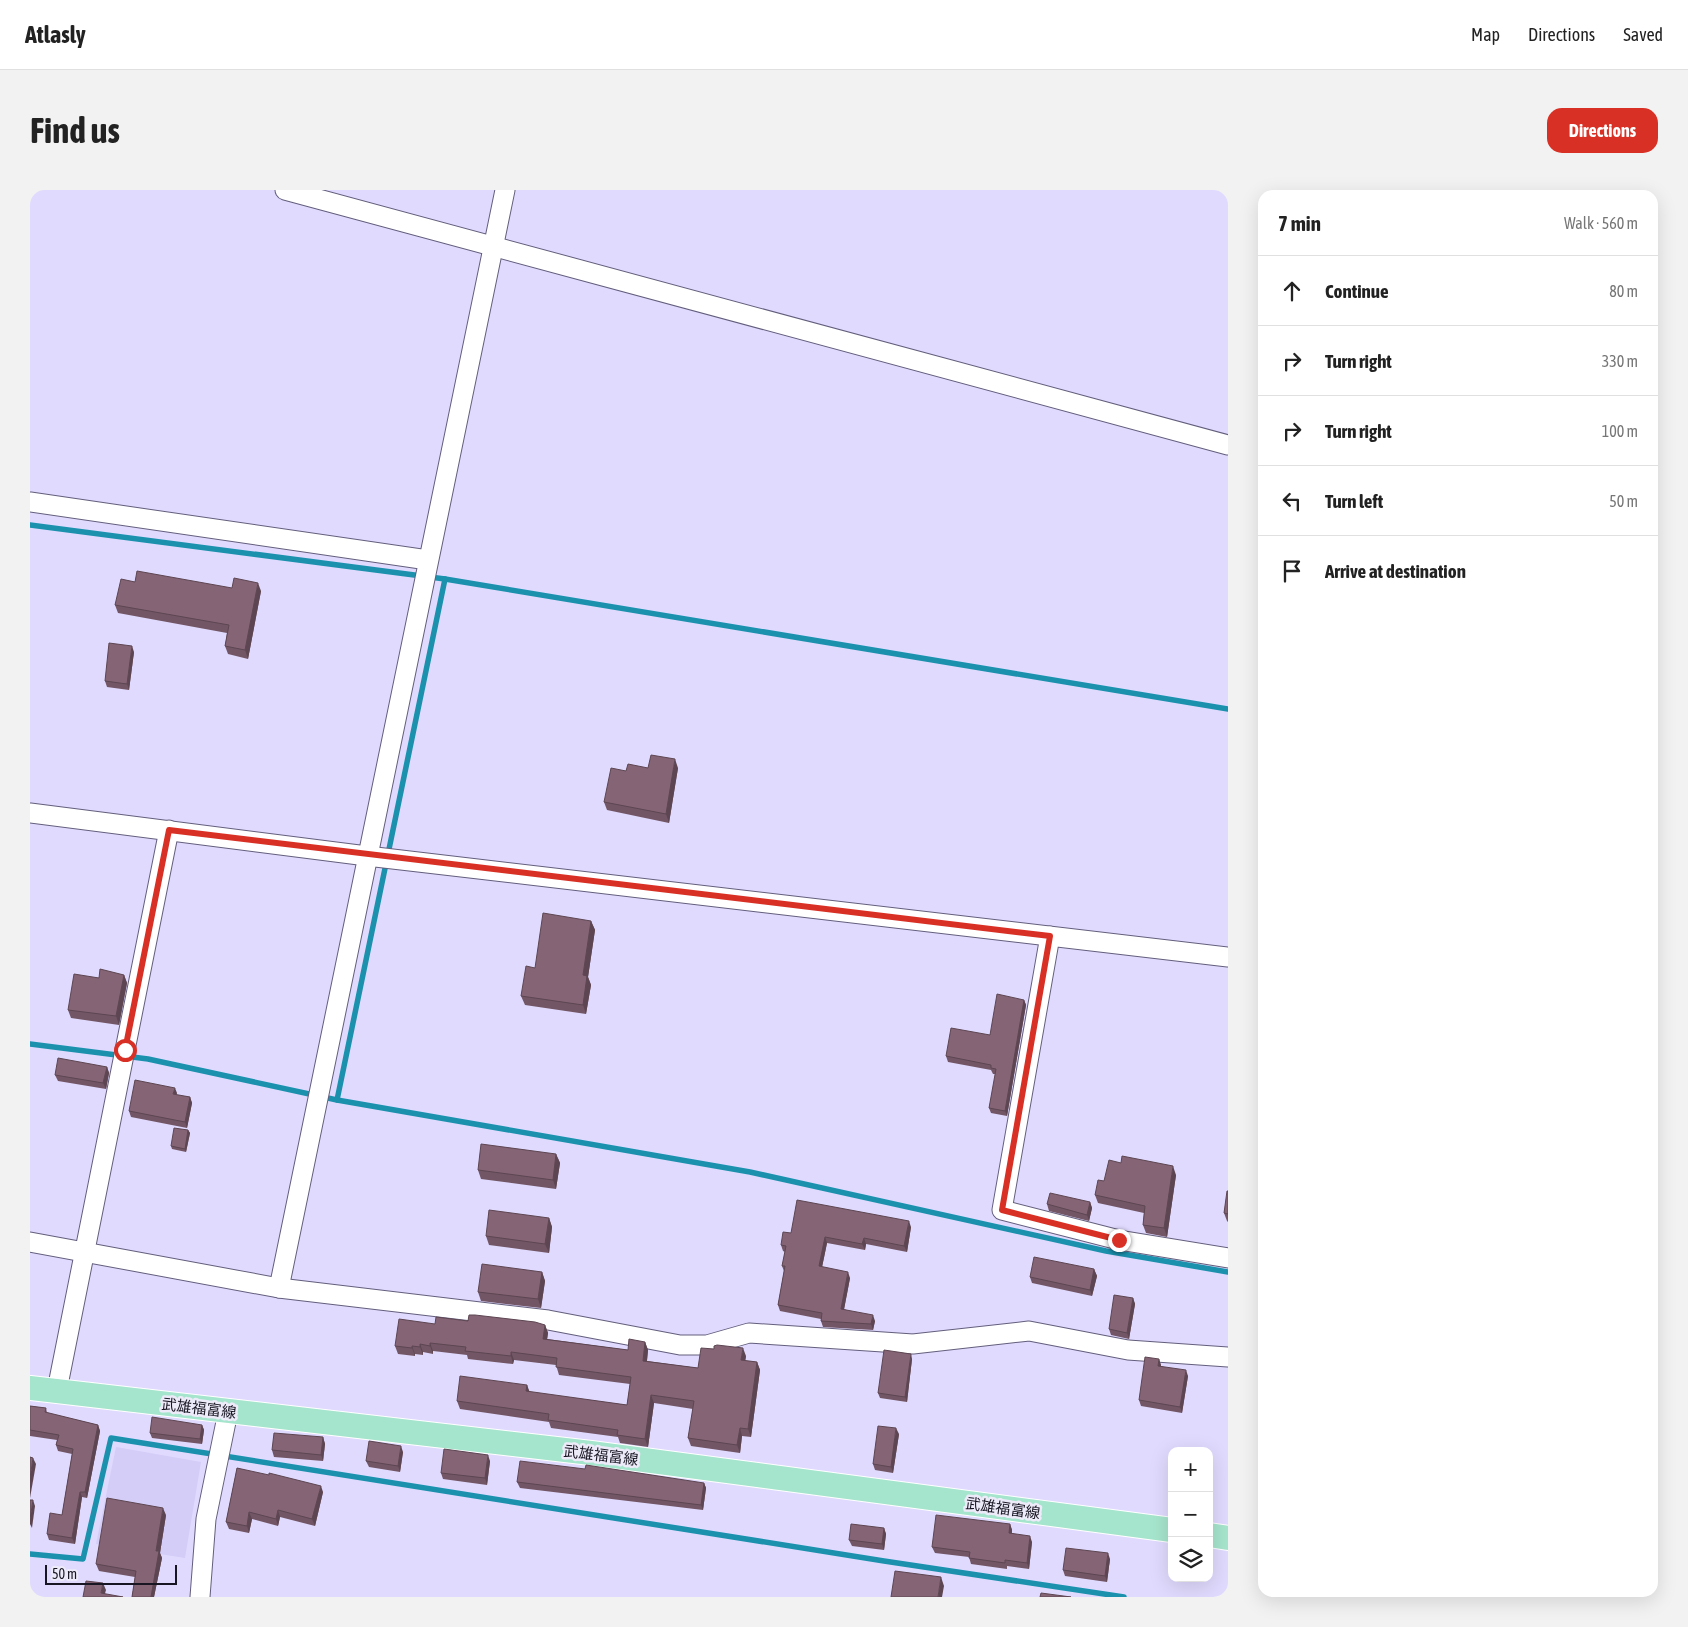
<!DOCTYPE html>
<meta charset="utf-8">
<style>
:root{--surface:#fff;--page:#f2f2f2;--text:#222;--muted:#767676;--line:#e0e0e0;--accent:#d93025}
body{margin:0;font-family:"Asap Condensed","Noto Sans JP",sans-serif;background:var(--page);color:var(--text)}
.controls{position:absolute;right:15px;bottom:15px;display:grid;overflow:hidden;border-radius:10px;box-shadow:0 5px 20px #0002}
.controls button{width:45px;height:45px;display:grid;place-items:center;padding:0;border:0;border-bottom:1px solid var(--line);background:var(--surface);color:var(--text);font:25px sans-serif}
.scale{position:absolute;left:15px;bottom:12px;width:132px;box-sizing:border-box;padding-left:5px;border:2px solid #191623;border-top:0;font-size:14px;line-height:18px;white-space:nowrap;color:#191623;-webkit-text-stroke:4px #edebf9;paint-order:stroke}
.stop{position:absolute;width:15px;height:15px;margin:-11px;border:4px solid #d93025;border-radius:50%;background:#fff}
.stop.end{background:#d93025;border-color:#fff;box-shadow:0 1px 5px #0008}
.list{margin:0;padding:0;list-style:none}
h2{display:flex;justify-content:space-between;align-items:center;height:65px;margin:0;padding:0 20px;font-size:21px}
h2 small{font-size:16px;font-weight:400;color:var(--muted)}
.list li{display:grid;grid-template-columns:32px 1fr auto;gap:15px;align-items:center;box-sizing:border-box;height:70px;padding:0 20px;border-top:1px solid var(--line)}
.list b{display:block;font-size:19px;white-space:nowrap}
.list em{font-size:16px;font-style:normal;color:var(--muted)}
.icon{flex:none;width:28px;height:28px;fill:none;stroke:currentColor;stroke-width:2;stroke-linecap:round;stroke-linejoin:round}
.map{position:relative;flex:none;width:1198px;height:1407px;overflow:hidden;border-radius:15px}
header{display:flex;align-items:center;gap:30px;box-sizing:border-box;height:70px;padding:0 25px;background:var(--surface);border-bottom:1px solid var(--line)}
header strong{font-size:24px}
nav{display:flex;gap:28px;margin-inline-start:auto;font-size:18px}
.intro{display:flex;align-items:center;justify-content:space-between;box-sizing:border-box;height:120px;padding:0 30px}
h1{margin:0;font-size:35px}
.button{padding:12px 22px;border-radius:15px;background:var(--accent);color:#fff;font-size:18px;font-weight:700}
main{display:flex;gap:30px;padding:0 30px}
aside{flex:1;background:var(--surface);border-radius:15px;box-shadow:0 5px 20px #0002}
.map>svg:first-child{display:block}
.built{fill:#d4cdf7}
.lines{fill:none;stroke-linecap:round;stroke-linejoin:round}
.stream{stroke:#1b91ae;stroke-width:5.5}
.minor-casing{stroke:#635e7c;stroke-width:21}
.major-casing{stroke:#fff;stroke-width:26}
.minor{stroke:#fff;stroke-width:19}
.major{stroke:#a6e5cd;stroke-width:24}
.wall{fill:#725665}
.shaded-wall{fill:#5d4652}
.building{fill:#856475;stroke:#5d4652}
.route{stroke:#d93025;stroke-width:6}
.labels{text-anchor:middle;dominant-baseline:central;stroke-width:5;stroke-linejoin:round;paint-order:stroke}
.street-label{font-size:15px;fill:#191623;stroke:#edebf9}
</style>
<header>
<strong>Atlasly</strong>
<nav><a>Map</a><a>Directions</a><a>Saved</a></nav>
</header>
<div class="intro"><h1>Find us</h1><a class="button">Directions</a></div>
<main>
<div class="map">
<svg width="1198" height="1407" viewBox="0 0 1198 1407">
<rect width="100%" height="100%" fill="#e0dafe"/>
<path class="built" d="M 86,1257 L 171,1272 L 155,1368 L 66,1354 Z"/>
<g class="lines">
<g class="stream">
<path d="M 0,335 L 415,389 L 1198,519"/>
<path d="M 0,854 L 118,869 L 307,910 L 720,982 L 1076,1061 L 1198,1082"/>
<path d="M 307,910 L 415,389"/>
<path d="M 0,1364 L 53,1369 L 81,1248 L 854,1371 L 1094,1407"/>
</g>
<g class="minor-casing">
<g id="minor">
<path d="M 255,0 L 1198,255"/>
<path d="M 0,312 L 398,370"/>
<path d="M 0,623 L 337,666 L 1198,767"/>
<path d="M 1020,746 L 972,1020 L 1089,1050 L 1198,1068"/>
<path d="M 0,1052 L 249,1098 L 518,1130 L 650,1155 L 677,1155 L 719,1143 L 883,1154 L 999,1141 L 1098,1160 L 1198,1167"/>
<path d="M 249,1098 L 475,0"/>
<path d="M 27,1200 L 139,640"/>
<path d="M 170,1407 L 176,1329 L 198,1222"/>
</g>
</g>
<g class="major-casing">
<g id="major">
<path d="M 0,1198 L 561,1263 L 1142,1340"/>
<path d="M 1179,1345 L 1198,1348"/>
</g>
</g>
<use href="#minor" class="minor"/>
<use href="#major" class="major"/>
</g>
<g class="wall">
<path d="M 105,392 L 231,401 L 218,469 L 198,464 L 195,456 L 197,443 L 88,423 L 85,415 Z"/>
<path d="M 104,462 L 99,500 L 77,497 L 75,491 Z"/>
<path d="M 618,578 L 648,578 L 639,633 L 577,620 L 574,612 L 596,581 Z"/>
<path d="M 561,731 L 565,740 L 558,787 L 561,795 L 556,824 L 495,815 L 491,806 L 505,778 Z"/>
<path d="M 94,785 L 97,793 L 89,835 L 41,828 L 38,820 L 69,788 Z"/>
<path d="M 994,810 L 996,815 L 977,926 L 961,923 L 959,918 L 966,884 L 963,884 L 961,880 L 918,872 L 916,866 L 960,845 Z"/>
<path d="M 77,877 L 79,883 L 76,899 L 28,891 L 25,885 Z"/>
<path d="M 147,903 L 146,905 L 160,907 L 162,913 L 157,938 L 101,927 L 99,921 Z"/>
<path d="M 158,940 L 160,943 L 156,962 L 142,959 L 141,956 Z"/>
<path d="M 526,964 L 530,973 L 526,999 L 451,989 L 448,980 Z"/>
<path d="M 1146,985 L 1137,1047 L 1116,1043 L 1113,1035 L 1114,1023 L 1068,1013 L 1065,1005 L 1074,991 Z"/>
<path d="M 1198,1001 L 1198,1032 L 1197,1031 L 1194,1023 Z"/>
<path d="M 1060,1012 L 1062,1018 L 1059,1031 L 1019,1021 L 1017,1014 Z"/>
<path d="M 519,1028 L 522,1037 L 519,1063 L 459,1055 L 456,1046 Z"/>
<path d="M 881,1037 L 877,1062 L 836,1054 L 835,1060 L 797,1053 L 792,1077 L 820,1088 L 814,1119 L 845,1131 L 843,1140 L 793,1137 L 791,1131 L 791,1129 L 750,1121 L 748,1115 L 754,1081 L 752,1076 L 755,1062 L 753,1061 L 751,1055 L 761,1043 Z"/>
<path d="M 1064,1079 L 1067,1086 L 1062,1106 L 1002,1093 L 1000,1087 Z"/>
<path d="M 512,1082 L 515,1091 L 511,1118 L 451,1111 L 448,1102 Z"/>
<path d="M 1103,1108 L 1105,1114 L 1099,1149 L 1081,1145 L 1079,1139 Z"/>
<path d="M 438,1131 L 515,1135 L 518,1143 L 517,1149 L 598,1160 L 615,1152 L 618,1160 L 617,1171 L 668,1178 L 716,1166 L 715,1171 L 727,1172 L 730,1180 L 721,1247 L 712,1246 L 710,1263 L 661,1256 L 658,1248 L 663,1219 L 624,1213 L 618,1257 L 590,1253 L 588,1247 L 521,1238 L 519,1232 L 430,1219 L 427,1211 L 497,1195 L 499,1202 L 597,1215 L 600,1194 L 529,1185 L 526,1175 L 484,1170 L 483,1174 L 438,1169 L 437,1165 L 403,1161 L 403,1164 L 393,1162 L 393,1165 L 385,1164 L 385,1166 L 368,1164 L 365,1156 L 405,1134 Z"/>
<path d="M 882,1169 L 877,1212 L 850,1208 L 848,1203 Z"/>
<path d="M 1129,1169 L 1131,1176 L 1158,1186 L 1152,1223 L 1111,1216 L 1109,1210 Z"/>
<path d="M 0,1216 L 16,1218 L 17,1223 L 68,1235 L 70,1241 L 57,1308 L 52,1307 L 45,1354 L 19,1350 L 17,1344 L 32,1325 L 42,1264 L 28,1261 L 26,1255 L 27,1250 L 0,1246 Z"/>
<path d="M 172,1235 L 174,1240 L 172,1254 L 122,1248 L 120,1243 Z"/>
<path d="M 869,1244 L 863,1283 L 845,1280 L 843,1274 Z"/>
<path d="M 293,1247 L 295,1254 L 293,1271 L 244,1267 L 242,1260 Z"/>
<path d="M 373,1262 L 370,1282 L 339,1277 L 336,1271 Z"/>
<path d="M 460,1271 L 457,1295 L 413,1289 L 411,1283 Z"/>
<path d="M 207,1278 L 293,1302 L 285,1336 L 250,1327 L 248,1336 L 222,1329 L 219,1343 L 199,1339 L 196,1332 Z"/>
<path d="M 487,1292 L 674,1293 L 676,1298 L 673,1320 L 490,1298 Z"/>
<path d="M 136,1325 L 130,1363 L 132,1368 L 124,1407 L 102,1407 L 105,1387 L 69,1381 L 66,1374 Z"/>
<path d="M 980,1334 L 982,1340 L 982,1343 L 1002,1352 L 999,1379 L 977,1376 L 977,1379 L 941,1374 L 939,1367 L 905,1363 L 902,1357 Z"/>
<path d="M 854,1338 L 856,1344 L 854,1360 L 822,1356 L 819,1350 Z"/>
<path d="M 1080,1369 L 1077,1392 L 1035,1386 L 1033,1380 Z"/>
</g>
<g class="shaded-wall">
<path d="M 228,393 L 231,401 L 218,469 L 215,460 Z"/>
<path d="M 102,456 L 104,462 L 99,500 L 97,494 Z"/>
<path d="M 645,569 L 648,578 L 639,633 L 636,624 Z"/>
<path d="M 561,731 L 565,740 L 558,787 L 561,795 L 556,824 L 553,815 L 553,785 Z"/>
<path d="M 94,785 L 97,793 L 89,835 L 86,826 Z"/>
<path d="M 994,810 L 996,815 L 977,926 L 975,921 Z"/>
<path d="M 77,877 L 79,883 L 76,899 L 73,893 Z"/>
<path d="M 145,898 L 147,903 L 145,909 L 143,904 Z"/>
<path d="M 160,907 L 162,913 L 157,938 L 155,932 Z"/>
<path d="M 158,940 L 160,943 L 156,962 L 155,959 Z"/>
<path d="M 526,964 L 530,973 L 526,999 L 523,990 Z"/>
<path d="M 1143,976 L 1146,985 L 1137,1047 L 1134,1038 Z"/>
<path d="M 1060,1012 L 1062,1018 L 1059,1031 L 1057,1025 Z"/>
<path d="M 519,1028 L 522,1037 L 519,1063 L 515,1054 Z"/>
<path d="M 879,1031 L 881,1037 L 877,1062 L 874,1056 Z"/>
<path d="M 795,1047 L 797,1053 L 791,1082 L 789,1076 Z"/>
<path d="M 834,1048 L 836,1054 L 835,1060 L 832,1054 Z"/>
<path d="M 1064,1079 L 1067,1086 L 1062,1106 L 1060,1100 Z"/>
<path d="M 512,1082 L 515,1091 L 511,1118 L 508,1109 Z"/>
<path d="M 818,1082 L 820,1088 L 813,1125 L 811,1119 Z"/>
<path d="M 1103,1108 L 1105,1114 L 1099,1149 L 1097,1143 Z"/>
<path d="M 843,1125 L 845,1131 L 843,1140 L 841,1134 Z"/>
<path d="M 515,1135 L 518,1143 L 516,1157 L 513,1149 Z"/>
<path d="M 615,1152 L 618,1160 L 616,1179 L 613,1171 Z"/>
<path d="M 400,1153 L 403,1161 L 403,1164 L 400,1156 Z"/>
<path d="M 390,1154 L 393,1162 L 393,1165 L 390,1157 Z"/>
<path d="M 382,1156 L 385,1164 L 385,1166 L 382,1158 Z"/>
<path d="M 713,1158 L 716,1166 L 714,1178 L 711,1170 Z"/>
<path d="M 481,1162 L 484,1170 L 483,1174 L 481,1166 Z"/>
<path d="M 881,1164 L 882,1169 L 877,1212 L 875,1207 Z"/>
<path d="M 1129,1169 L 1131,1175 L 1130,1181 L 1128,1176 Z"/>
<path d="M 727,1172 L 730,1180 L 721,1247 L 718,1239 Z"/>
<path d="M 1156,1180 L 1158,1186 L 1152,1223 L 1150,1217 Z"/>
<path d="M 497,1195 L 500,1203 L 496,1201 Z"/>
<path d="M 621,1205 L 624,1213 L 618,1257 L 615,1249 Z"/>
<path d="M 68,1235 L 70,1241 L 57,1308 L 55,1302 Z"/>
<path d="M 172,1235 L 174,1240 L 172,1254 L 170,1249 Z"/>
<path d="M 710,1238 L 712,1246 L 710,1263 L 707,1255 Z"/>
<path d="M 866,1238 L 869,1244 L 863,1283 L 861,1277 Z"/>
<path d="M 293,1247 L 295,1254 L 293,1271 L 291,1265 Z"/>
<path d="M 371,1256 L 373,1262 L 370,1282 L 368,1276 Z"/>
<path d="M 458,1265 L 460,1271 L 457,1295 L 455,1288 Z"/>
<path d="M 3,1268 L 6,1274 L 0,1308 L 0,1288 Z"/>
<path d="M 674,1293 L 676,1298 L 673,1320 L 671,1315 Z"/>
<path d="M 291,1296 L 293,1302 L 285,1336 L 282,1329 Z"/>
<path d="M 50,1302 L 52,1307 L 45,1354 L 42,1348 Z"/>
<path d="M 3,1310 L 5,1316 L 2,1338 L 0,1334 L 0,1329 Z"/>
<path d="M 133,1318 L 136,1325 L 130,1363 L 132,1368 L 124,1407 L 121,1407 L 126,1361 Z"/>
<path d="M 248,1320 L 250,1327 L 248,1336 L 246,1329 Z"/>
<path d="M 219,1322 L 222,1329 L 219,1343 L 217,1336 Z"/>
<path d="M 980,1334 L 982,1340 L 981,1349 L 979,1343 Z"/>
<path d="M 854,1338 L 856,1344 L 854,1360 L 852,1354 Z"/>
<path d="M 1000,1346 L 1002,1352 L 999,1379 L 997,1373 Z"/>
<path d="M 1078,1363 L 1080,1369 L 1077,1392 L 1075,1386 Z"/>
<path d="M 911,1387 L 914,1396 L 912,1407 L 908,1407 Z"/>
<path d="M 73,1393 L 76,1400 L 74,1407 L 71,1403 Z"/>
</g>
<g class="building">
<path d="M 107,381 L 202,398 L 204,388 L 228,393 L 215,460 L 195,456 L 199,435 L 85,415 L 91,389 L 105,392 Z"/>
<path d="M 79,453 L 102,456 L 97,494 L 75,491 Z"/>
<path d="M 621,565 L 645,569 L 636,624 L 574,612 L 581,578 L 596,581 L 598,574 L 618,578 Z"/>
<path d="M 513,723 L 561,731 L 553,785 L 557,786 L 553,815 L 491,806 L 496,776 L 505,778 Z"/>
<path d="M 70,779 L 94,785 L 86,826 L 38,820 L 44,784 L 69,788 Z"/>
<path d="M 967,804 L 994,810 L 975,921 L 959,918 L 966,879 L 961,878 L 961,875 L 916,866 L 921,838 L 960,845 Z"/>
<path d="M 28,868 L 77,877 L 73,893 L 25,885 Z"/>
<path d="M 105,890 L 145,898 L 143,904 L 160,907 L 155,932 L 99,921 Z"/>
<path d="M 144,938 L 158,940 L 155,959 L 141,956 Z"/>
<path d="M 451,954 L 526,964 L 523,990 L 448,980 Z"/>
<path d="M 1092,966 L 1143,976 L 1134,1038 L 1113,1035 L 1115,1016 L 1065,1005 L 1068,990 L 1074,991 L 1079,970 L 1091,973 Z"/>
<path d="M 1197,1001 L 1198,1001 L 1198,1024 L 1194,1023 Z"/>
<path d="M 1020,1003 L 1060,1012 L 1057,1025 L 1017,1014 Z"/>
<path d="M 767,1010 L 879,1031 L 874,1056 L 834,1048 L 832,1054 L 795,1047 L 789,1076 L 818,1082 L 811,1119 L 843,1125 L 841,1134 L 791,1131 L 792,1123 L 748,1115 L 755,1076 L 752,1076 L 756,1056 L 751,1055 L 753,1042 L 761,1043 Z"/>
<path d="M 459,1020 L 519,1028 L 515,1054 L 456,1046 Z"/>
<path d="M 1004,1067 L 1064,1079 L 1060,1100 L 1000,1087 Z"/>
<path d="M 452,1074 L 512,1082 L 508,1109 L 448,1102 Z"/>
<path d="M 1084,1105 L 1103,1108 L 1097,1143 L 1079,1139 Z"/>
<path d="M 439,1125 L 445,1125 L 505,1132 L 515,1135 L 513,1149 L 598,1160 L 599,1149 L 615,1152 L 613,1171 L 668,1178 L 671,1158 L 684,1159 L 684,1156 L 687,1155 L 713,1158 L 711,1170 L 727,1172 L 718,1239 L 710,1238 L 707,1255 L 658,1248 L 664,1211 L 621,1205 L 615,1249 L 587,1245 L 588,1240 L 518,1230 L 519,1224 L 427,1211 L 430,1186 L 497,1195 L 496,1201 L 597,1215 L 601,1187 L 526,1177 L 527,1168 L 481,1162 L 481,1166 L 435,1161 L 436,1157 L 400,1153 L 400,1156 L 390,1154 L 390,1157 L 382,1156 L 382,1158 L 365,1156 L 369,1129 L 405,1134 L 406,1127 L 438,1131 Z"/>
<path d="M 854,1160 L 881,1164 L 875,1207 L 848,1203 Z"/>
<path d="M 1115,1167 L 1129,1169 L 1128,1176 L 1156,1180 L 1150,1217 L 1109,1210 Z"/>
<path d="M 0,1216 L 16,1218 L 15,1222 L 68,1235 L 55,1302 L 50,1302 L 42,1348 L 17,1344 L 20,1323 L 32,1325 L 43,1259 L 26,1255 L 29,1245 L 0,1240 Z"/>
<path d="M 122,1227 L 172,1235 L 170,1249 L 120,1243 Z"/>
<path d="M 848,1236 L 866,1238 L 861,1277 L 843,1274 Z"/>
<path d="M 244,1243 L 293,1247 L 291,1265 L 242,1260 Z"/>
<path d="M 339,1251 L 371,1256 L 368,1276 L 336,1271 Z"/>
<path d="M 414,1259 L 458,1265 L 455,1288 L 411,1283 Z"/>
<path d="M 0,1267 L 3,1268 L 0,1288 Z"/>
<path d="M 490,1271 L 555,1279 L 556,1275 L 674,1293 L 671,1315 L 487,1292 Z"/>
<path d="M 207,1278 L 239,1285 L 239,1283 L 291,1296 L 282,1329 L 248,1320 L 246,1329 L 219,1322 L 217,1336 L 196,1332 Z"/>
<path d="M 77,1308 L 133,1318 L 126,1361 L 129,1361 L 121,1407 L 102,1407 L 106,1381 L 66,1374 Z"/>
<path d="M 0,1310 L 3,1310 L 0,1329 Z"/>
<path d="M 906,1325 L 980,1334 L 979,1343 L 1000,1346 L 997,1373 L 975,1370 L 975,1373 L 939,1368 L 940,1362 L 902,1357 Z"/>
<path d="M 821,1334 L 854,1338 L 852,1354 L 819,1350 Z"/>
<path d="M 1036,1358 L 1078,1363 L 1075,1386 L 1033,1380 Z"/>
<path d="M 865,1381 L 911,1387 L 908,1407 L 861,1407 Z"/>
<path d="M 56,1391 L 73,1393 L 71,1403 L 93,1407 L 53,1407 Z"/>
<path d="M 1011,1403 L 1041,1407 L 1010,1407 Z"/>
</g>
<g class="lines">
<path class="route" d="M 95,860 L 139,640 L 1020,746 L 972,1020 L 1089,1050"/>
</g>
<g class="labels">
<g class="street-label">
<text transform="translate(169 1218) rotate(7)">武雄福富線</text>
<text transform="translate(571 1265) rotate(7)">武雄福富線</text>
<text transform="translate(973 1318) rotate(8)">武雄福富線</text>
</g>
</g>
</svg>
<div class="controls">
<button>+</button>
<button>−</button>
<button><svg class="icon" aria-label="layers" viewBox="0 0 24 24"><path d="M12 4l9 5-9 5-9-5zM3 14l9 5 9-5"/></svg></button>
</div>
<div class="scale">50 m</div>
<div class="stop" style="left:95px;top:860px"></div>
<div class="stop end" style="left:1089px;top:1050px"></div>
</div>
<aside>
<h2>7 min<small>Walk · 560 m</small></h2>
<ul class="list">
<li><svg class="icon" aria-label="ahead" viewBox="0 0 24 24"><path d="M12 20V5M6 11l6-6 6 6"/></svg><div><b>Continue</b></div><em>80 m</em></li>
<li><svg class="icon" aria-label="right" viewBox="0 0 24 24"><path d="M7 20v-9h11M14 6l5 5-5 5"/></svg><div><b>Turn right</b></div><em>330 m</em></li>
<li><svg class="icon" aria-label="right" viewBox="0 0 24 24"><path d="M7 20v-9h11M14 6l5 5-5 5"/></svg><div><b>Turn right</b></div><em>100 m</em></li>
<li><svg class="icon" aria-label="left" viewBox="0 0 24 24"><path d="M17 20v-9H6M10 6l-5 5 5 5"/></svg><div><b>Turn left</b></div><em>50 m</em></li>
<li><svg class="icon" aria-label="arrive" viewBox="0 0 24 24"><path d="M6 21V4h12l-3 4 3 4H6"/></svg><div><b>Arrive at destination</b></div></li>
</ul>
</aside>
</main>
